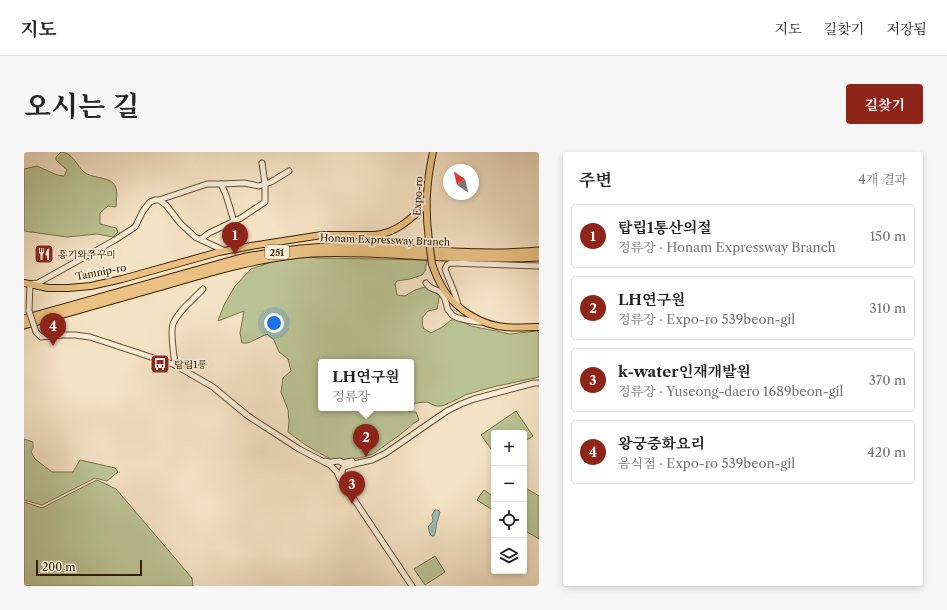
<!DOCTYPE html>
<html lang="ko">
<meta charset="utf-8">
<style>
:root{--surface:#fff;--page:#f6f6f6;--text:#222;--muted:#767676;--line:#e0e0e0;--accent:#8f2418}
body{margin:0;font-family:"Libre Caslon Text","Noto Serif KR",serif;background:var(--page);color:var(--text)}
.controls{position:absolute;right:12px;bottom:12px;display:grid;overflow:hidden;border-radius:4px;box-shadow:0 2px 6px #0003}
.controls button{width:36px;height:36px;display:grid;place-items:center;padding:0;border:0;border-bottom:1px solid var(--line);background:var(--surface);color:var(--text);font:20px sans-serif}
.compass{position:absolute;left:419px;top:12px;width:36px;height:36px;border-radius:50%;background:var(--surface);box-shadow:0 2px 6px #0003;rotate:326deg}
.scale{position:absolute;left:12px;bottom:10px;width:106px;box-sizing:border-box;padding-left:4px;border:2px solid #382002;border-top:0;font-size:11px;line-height:14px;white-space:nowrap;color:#382002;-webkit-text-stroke:3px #f8ecd9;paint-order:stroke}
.you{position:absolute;left:250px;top:171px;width:14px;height:14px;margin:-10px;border:3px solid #fff;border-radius:50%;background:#1a73e8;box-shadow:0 0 0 6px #1a73e833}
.badge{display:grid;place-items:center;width:26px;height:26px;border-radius:50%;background:var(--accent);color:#fff;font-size:13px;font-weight:700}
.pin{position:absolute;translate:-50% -33px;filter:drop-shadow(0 1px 2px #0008)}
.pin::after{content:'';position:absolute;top:21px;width:14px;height:12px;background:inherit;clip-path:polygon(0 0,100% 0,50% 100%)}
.popup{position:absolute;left:294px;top:207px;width:96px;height:52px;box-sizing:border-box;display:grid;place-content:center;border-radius:4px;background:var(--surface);filter:drop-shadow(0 1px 3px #0005);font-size:13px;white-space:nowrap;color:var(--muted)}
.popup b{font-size:15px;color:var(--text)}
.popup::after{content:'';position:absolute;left:50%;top:100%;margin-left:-8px;border:8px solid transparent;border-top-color:var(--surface)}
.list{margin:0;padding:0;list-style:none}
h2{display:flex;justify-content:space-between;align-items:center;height:52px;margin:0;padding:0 16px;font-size:17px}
h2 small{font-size:13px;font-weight:400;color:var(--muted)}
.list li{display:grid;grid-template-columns:26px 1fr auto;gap:12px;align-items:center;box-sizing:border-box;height:64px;margin:0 8px 8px;padding:0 8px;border:1px solid var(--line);border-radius:4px}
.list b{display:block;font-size:15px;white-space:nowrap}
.list p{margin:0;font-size:13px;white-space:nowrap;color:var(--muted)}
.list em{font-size:13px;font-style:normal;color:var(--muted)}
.icon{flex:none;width:22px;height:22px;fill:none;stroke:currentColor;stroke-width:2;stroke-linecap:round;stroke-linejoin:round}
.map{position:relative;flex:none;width:515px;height:434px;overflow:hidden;border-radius:4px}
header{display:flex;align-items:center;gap:24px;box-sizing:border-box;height:56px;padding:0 20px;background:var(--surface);border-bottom:1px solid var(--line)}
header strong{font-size:19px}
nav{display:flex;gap:22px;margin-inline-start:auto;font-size:14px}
.intro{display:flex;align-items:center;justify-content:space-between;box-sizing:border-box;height:96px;padding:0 24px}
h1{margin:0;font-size:28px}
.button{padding:10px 18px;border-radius:4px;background:var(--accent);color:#fff;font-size:14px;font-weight:700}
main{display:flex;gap:24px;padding:0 24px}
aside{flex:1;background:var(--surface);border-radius:4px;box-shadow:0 2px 6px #0003}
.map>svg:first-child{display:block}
.green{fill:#bbc394;stroke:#7a724b;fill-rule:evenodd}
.water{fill:#9cbdb7;stroke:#747e6f}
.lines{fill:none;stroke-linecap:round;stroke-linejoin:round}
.minor-casing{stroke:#675032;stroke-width:7}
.major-casing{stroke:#382002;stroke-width:8}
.highway-casing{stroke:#382002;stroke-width:9}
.minor{stroke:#f8ecd9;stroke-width:5}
.major{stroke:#eac182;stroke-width:6}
.highway{stroke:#eac182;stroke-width:7}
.minor-bridge-casing{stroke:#675032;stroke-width:7;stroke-linecap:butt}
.major-bridge-casing{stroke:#382002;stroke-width:8;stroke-linecap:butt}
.minor-bridge{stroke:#f8ecd9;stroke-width:5}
.major-bridge{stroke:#eac182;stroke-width:6}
.labels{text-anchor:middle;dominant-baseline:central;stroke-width:4;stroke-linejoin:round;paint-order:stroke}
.shield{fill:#f8ecd9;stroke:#725d42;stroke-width:1}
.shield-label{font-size:9px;font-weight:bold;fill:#382002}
.street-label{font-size:10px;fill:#382002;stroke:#f8ecd9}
.poi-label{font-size:10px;fill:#382002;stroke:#f8ecd9;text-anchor:start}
</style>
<header>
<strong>지도</strong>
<nav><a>지도</a><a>길찾기</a><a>저장됨</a></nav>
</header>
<div class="intro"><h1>오시는 길</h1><a class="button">길찾기</a></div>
<main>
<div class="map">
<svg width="515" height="434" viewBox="0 0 515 434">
<rect width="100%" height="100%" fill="#f4e2c4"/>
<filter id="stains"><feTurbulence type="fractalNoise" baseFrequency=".005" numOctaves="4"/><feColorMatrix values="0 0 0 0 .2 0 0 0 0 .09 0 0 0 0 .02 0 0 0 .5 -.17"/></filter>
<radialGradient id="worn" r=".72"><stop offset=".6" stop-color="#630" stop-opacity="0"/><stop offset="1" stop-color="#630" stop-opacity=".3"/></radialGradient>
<g class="green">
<path d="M 37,0 C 48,0 53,14 60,20 C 67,26 83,25 89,31 C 95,37 92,48 92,55 L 84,54 L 76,61 L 76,72 L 92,76 L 94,80 L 89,85 L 73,82 L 43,85 L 0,79 L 0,17 L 13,14 L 33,23 L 40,24 L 43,18 L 32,8 L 32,5 Z"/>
<path d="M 281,105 L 296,106 L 403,108 L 401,119 L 398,123 L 386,127 L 373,129 L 371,132 L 373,143 L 381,144 L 391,138 L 404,134 L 416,141 L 413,157 L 404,159 L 398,166 L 399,176 L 407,181 L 420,174 L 427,168 L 432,167 L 447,174 L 486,182 L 512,179 L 515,180 L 515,225 L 469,235 L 441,243 L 434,247 L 418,254 L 412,254 L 403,250 L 391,251 L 385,260 L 392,260 L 395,268 L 390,271 L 377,282 L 349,302 L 339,305 L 320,309 L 310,309 L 283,294 L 264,280 L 265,269 L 264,258 L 257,240 L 259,226 L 267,219 L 264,207 L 255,200 L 250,188 L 243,182 L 224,191 L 218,191 L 216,181 L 220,159 L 194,169 L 200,153 L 211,134 L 227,117 L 253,108 ZM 297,210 L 387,210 L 387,256 L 297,256 Z"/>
<path d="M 492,259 L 509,284 L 500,290 L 500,281 L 470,281 L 470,301 L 457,283 Z"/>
<path d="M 0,287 L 9,290 L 9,296 L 7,300 L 11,307 L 28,320 L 49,320 L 56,308 L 91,316 L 94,320 L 83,329 L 71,326 L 18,353 L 0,348 Z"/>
<path d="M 73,328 L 92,337 L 168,426 L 169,434 L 0,434 L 0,350 L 18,356 Z"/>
<path d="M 500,335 L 515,344 L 515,387 L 500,378 Z"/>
<path d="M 460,338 L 470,345 L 470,359 L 453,348 Z"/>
<path d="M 411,404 L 421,420 L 401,433 L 390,417 Z"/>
</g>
<path class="water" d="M 411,358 L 414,358 L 416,360 C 415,364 414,367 413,370 C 412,375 412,380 410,384 L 408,384 L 406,382 L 404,375 L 409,369 L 408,363 Z"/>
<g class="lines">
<g class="minor-casing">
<g id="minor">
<path d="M 197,32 L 202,43 L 218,96"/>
<path d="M 135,48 L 183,32 L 197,32 L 220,31 L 235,34 L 247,30 L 265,19"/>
<path d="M 177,87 L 185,81 L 217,66 L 241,50 L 241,32 L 238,11"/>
<path d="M 402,131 C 408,140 412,135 417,141 C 422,145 422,153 424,158 C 425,158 428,163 428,163 C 433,167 452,170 458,170"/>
<path d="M 434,154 C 432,141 425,129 421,117 L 423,113 L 426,111 L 515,114"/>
<path d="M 5,159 L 6,132 L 14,131 L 91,88 L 111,75 L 119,59 L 126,50 L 131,48 L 135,48 L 142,53 L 156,71 L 171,85 L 201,99"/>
<path d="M 12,180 L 17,185 L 38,183 L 51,183 L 66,185 L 151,213 L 189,235 L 224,264 L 275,297 L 306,313 L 313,320 L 316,327 L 319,331 L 388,434"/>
<path d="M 151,213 C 150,202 146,181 149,172 C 154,159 170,147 179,137"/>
<path d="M 301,309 L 306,310 L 316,309 L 318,311 L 328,309"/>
<path d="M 318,328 L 318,319 L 320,315 L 330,312 L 348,308 L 362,301 L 423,259 L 437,252 L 450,247 L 510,231 L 515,231"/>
</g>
</g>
<g class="major-casing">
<g id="major">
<path d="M 405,89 C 401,57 402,32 409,0"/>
<path d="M 408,112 C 411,121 415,130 420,138 C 433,158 457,173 481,175 C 492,176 504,175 515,175"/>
<path d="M 0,131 L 24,136 L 44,136 L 67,134 L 98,127 L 195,100 L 227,94 L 298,83 L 351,83 C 373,81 386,67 402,53"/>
</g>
</g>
<g class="highway-casing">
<g id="highway">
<path d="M 0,167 L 221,105 C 254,100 287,94 320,95 C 385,95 450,105 515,99"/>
<path d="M 0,173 C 44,161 88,148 131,136 C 183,121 234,105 288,101 C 326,99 364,102 403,104 C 440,106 478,107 515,105"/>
</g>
</g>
<use href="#minor" class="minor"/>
<use href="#major" class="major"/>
<use href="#highway" class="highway"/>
<g class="minor-bridge-casing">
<path id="minor-bridge" d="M 5,159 L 12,180"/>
</g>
<g class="major-bridge-casing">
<path id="major-bridge" d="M 405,89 L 408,112"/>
</g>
<use href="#minor-bridge" class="minor-bridge"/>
<use href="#major-bridge" class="major-bridge"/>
</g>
<defs>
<g id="restaurant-square" transform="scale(1)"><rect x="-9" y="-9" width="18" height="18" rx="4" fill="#8f2418" stroke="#f8ecd9"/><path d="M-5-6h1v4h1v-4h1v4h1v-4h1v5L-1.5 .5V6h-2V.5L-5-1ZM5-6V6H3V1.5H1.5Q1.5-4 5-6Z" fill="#fff"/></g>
<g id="bus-square" transform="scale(1)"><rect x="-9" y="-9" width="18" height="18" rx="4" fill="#8f2418" stroke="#f8ecd9"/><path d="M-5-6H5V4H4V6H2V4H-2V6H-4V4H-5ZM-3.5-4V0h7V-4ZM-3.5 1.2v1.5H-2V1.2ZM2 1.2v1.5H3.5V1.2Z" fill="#fff"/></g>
</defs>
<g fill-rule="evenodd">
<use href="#restaurant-square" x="20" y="102"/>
<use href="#bus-square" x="136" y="212"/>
</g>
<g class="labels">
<rect class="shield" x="241" y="93" width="24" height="14" rx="3"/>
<g class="shield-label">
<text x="253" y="100">251</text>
</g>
<g class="street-label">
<text transform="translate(394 44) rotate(-87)">Expo-ro</text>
<text transform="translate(361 88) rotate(2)">Honam Expressway Branch</text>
<text transform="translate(77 120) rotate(-11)">Tamnip-ro</text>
</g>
<g class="poi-label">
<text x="34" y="102">홍기와쭈꾸미</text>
<text x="150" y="212">탑립1통</text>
</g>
</g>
<rect width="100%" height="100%" filter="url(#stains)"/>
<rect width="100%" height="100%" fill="url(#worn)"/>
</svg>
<div class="controls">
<button>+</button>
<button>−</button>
<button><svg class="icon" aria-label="locate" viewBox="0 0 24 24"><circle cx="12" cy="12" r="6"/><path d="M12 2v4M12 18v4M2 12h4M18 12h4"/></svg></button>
<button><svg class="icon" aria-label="layers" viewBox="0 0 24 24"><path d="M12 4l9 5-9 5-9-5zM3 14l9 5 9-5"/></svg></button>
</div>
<svg class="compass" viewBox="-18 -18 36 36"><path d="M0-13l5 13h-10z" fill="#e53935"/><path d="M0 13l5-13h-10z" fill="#767676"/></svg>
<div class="scale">200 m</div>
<div class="you"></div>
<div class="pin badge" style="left:211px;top:103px">1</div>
<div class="pin badge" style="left:342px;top:305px">2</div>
<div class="popup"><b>LH연구원</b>정류장</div>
<div class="pin badge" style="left:328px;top:352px">3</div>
<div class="pin badge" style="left:29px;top:194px">4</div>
</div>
<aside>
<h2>주변<small>4개 결과</small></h2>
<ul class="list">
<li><span class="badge">1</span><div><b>탑립1통산의절</b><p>정류장 · Honam Expressway Branch</p></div><em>150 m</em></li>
<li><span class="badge">2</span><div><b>LH연구원</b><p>정류장 · Expo-ro 539beon-gil</p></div><em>310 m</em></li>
<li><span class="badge">3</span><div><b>k-water인재개발원</b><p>정류장 · Yuseong-daero 1689beon-gil</p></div><em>370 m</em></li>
<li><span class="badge">4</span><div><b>왕궁중화요리</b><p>음식점 · Expo-ro 539beon-gil</p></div><em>420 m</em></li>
</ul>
</aside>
</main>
